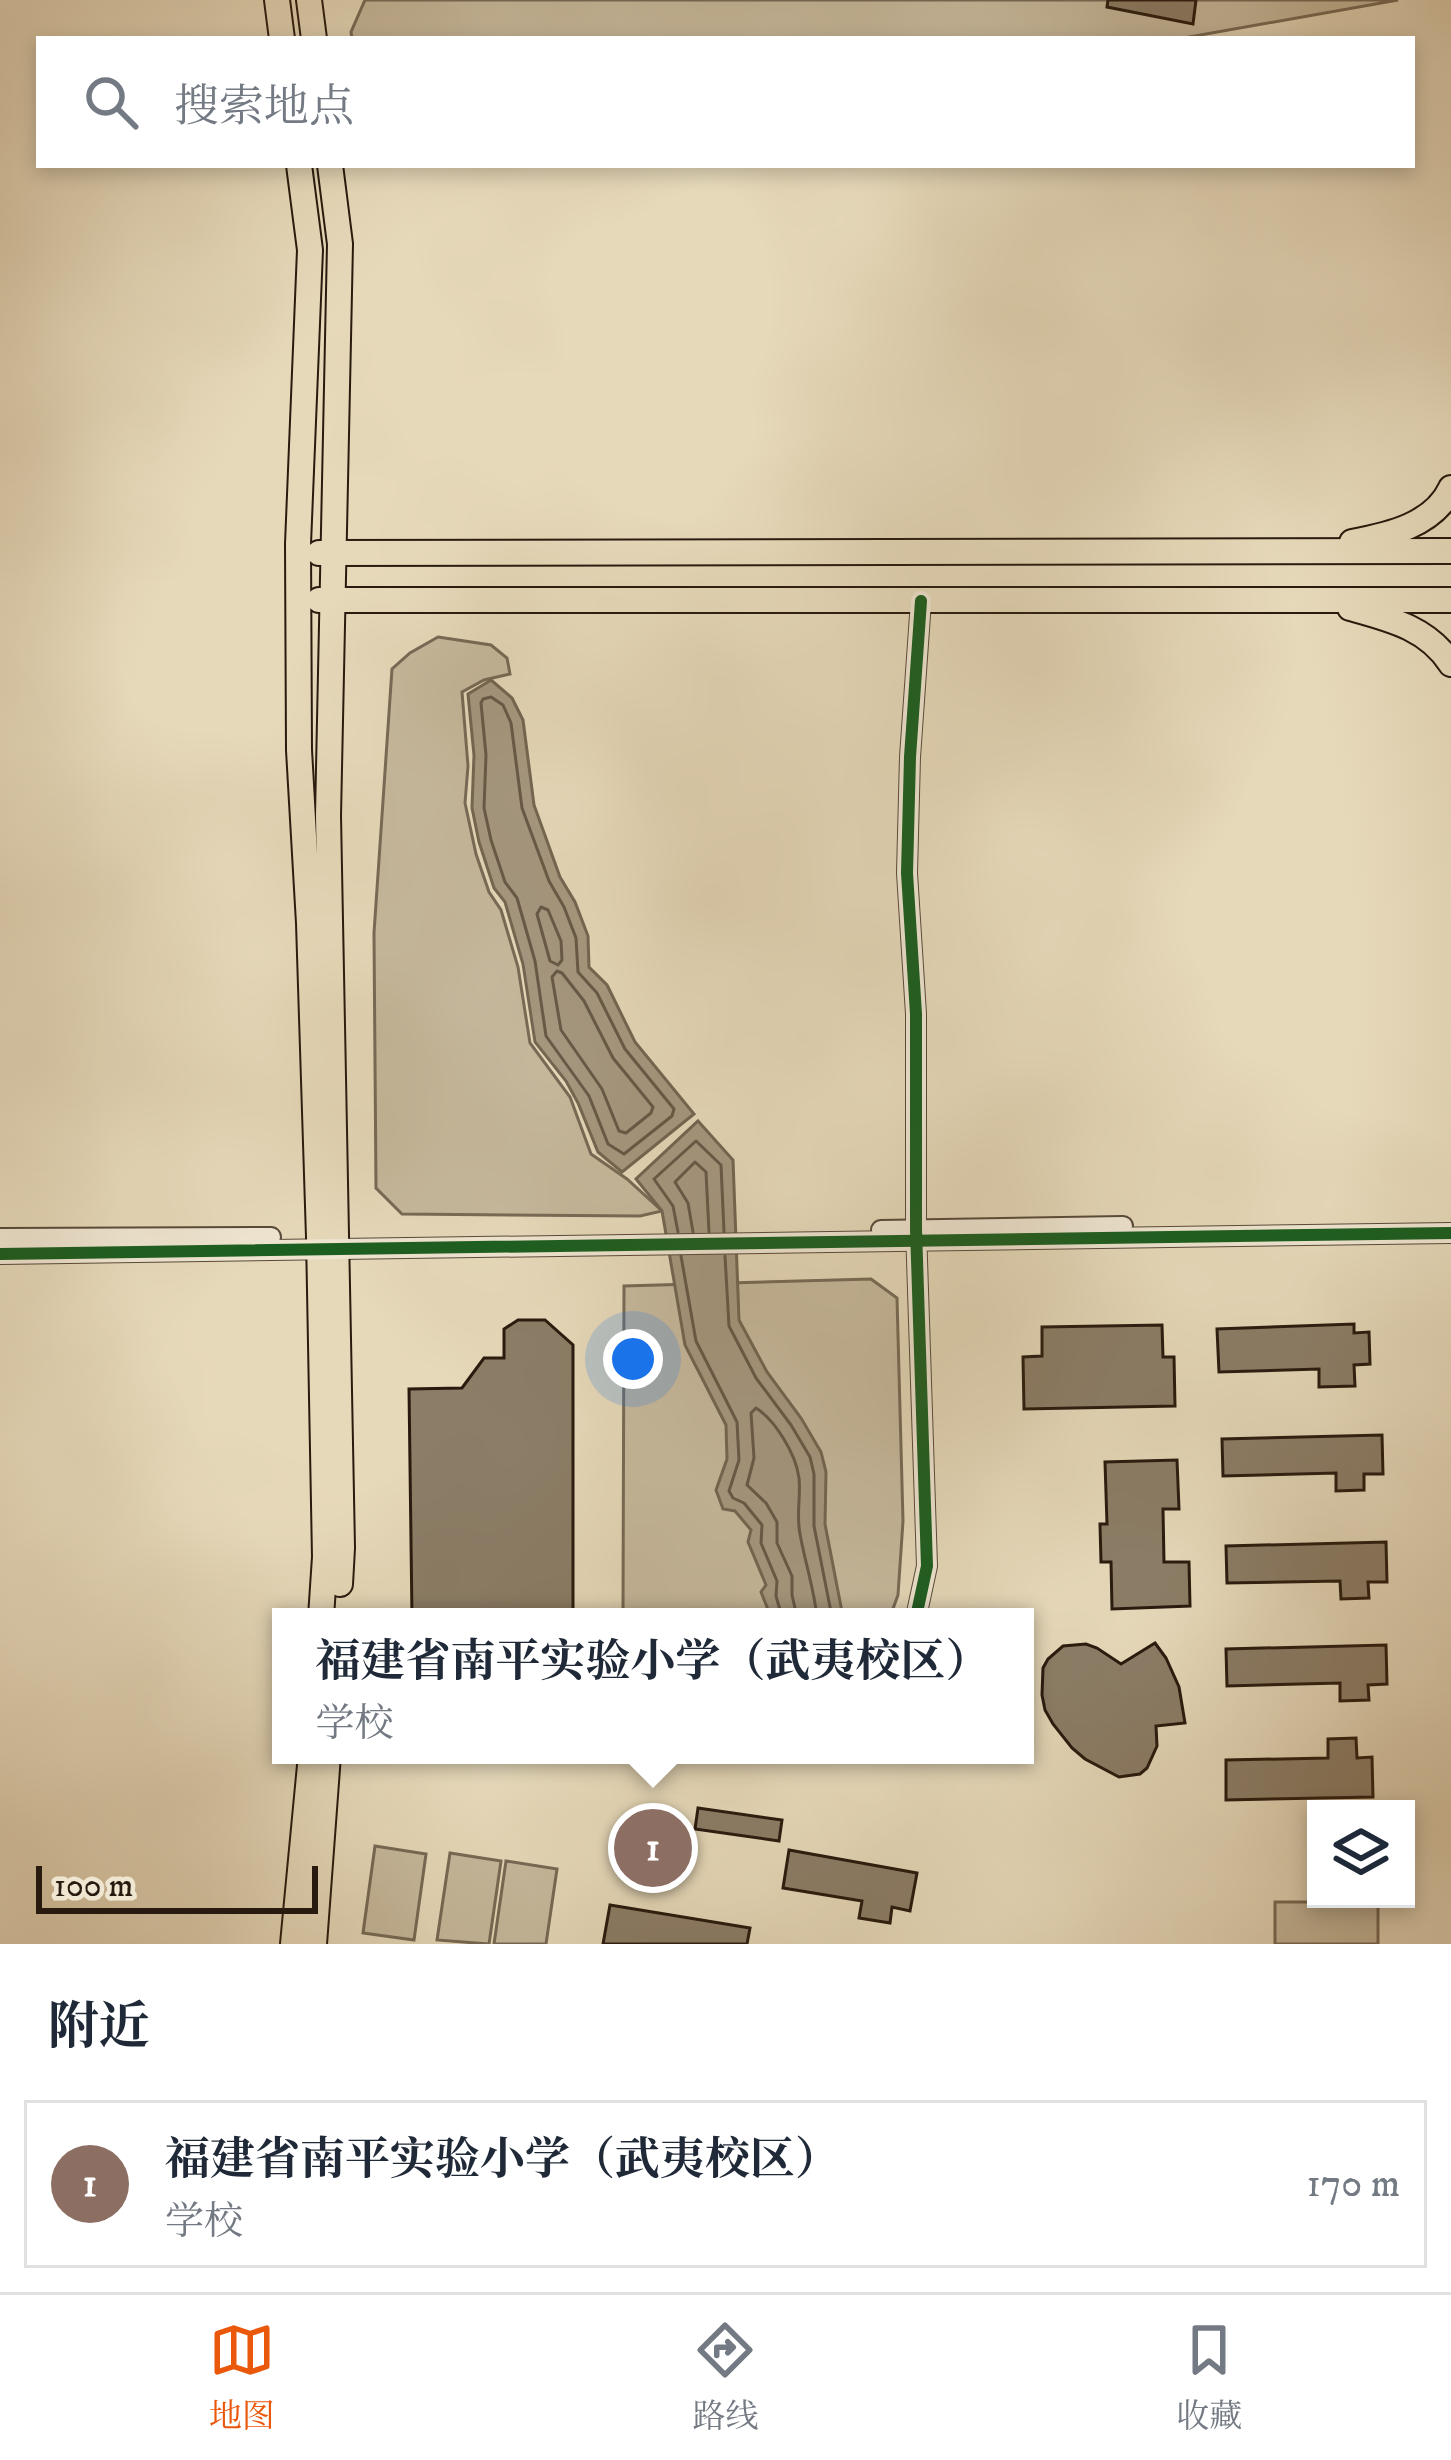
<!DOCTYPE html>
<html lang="zh">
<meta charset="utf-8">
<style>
:root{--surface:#fff;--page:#f6f6f7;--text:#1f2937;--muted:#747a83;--line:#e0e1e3;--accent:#ea580c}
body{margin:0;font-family:"IM FELL DW Pica","Noto Serif SC",serif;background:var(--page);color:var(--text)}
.controls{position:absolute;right:36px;bottom:36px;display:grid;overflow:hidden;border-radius:0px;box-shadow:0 6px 18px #0003}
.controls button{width:108px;height:108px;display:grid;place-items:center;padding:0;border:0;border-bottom:3px solid var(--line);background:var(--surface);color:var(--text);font:60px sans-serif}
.scale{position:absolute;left:36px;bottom:30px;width:282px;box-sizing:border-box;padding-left:12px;border:6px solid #281a0e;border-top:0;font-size:33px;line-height:42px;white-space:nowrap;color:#281a0e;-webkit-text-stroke:9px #efe6d2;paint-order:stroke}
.you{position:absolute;left:633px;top:1359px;width:42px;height:42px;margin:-30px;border:9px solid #fff;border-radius:50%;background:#1a73e8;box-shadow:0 0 0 18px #1a73e833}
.badge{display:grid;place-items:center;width:78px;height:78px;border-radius:50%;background:var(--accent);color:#fff;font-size:39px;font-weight:700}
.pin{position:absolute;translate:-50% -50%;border:6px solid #fff;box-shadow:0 3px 12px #0006}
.popup{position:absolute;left:272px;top:1608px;width:762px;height:156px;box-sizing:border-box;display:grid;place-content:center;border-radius:0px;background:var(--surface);filter:drop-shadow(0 3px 9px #0005);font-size:39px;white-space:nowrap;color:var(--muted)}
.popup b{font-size:45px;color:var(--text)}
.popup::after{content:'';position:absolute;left:50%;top:100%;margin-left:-24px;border:24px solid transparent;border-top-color:var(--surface)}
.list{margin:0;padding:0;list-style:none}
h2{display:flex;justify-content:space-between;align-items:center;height:156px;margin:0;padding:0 48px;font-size:51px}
h2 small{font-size:39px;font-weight:400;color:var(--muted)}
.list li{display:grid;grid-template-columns:78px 1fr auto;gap:36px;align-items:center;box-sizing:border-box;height:168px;margin:0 24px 24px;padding:0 24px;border:3px solid var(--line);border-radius:0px}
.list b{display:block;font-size:45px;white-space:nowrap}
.list p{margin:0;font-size:39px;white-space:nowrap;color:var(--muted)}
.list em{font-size:39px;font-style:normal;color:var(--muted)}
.icon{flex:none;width:66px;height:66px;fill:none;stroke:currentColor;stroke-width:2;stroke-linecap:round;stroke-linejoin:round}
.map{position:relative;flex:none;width:1451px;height:1944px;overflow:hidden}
.search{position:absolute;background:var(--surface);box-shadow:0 6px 18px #0003;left:36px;right:36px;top:36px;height:132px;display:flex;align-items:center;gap:30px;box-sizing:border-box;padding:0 42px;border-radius:0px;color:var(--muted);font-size:45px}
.sheet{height:348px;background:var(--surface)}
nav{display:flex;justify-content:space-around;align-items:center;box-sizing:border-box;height:168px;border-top:3px solid var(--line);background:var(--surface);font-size:33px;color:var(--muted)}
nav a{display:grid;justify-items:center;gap:6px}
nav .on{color:var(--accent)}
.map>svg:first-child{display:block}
.green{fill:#c6b99d;stroke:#776a56;stroke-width:3}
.water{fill:#a59880;stroke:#736652;stroke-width:3}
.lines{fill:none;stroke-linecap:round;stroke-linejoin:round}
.shore{stroke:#665947;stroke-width:3}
.building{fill:#8b7d67;stroke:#281a0e;stroke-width:3}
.minor-casing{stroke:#584a39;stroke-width:22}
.major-casing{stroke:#281a0e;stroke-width:28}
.minor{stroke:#efe6d2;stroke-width:18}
.major{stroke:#e6d9ba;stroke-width:24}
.cycleway-casing{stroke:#efe6d2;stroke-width:20}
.cycleway{stroke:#1b5e20;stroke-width:12}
</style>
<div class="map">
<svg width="1451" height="1944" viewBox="0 0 1451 1944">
<rect width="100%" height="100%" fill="#e6d9ba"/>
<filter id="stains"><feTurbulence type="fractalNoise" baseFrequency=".00167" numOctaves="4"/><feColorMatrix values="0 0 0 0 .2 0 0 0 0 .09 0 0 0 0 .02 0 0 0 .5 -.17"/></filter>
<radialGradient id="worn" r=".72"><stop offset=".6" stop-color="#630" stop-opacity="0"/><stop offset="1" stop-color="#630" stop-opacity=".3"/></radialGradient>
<g class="green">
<path d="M 365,0 L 1398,0 L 1178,39 L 352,39 L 351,32 Z"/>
<path d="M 438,637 L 491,645 L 507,658 L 510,674 L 484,680 L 462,692 L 468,766 L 465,803 L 476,854 L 489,892 L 501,910 L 518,967 L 530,1043 L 570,1097 L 591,1154 L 627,1179 L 662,1211 L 640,1216 L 402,1214 L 376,1188 L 374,933 L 392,669 L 410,653 Z"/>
<path d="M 871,1279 L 897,1298 L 903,1521 L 898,1595 L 890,1617 L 623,1617 L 624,1286 Z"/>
<path d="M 375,1846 L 426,1854 L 414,1940 L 363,1933 Z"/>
<path d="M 450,1853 L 501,1861 L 489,1944 L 437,1940 Z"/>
<path d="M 506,1861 L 557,1869 L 546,1944 L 494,1944 Z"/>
<rect x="1275" y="1902" width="103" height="42"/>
</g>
<g class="water">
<path d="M 491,680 L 512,698 L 523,720 L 534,805 L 560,877 L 575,902 L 588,936 L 589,967 L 607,985 L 635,1042 L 694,1114 L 622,1172 L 598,1152 L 578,1103 L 566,1081 L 535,1042 L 523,964 L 505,902 L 494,888 L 479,842 L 472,808 L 474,755 L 468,694 Z"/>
<path d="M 698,1121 L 733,1160 L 739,1320 L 767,1372 L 801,1418 L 821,1452 L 826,1472 L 825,1524 L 843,1617 L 771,1617 L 761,1592 L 766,1585 L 748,1542 L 751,1530 L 735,1511 L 723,1509 L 716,1490 L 727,1459 L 726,1425 L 685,1345 L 662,1211 L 636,1179 Z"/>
</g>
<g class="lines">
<g class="shore">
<path d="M 491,697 L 503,705 L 511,723 L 522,808 L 549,881 L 564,907 L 576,938 L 578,972 L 597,993 L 625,1049 L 674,1109 L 672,1116 L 624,1154 L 608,1144 L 589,1096 L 546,1036 L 535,961 L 517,898 L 505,882 L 491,840 L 484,808 L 486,755 L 481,703 L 483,699 Z"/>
<path d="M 541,907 L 548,910 L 561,941 L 562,960 L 558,965 L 550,961 L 537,914 Z"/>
<path d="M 557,971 L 562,973 L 584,1001 L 613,1058 L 653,1107 L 651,1113 L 626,1133 L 619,1131 L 602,1089 L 561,1030 L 552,977 Z"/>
<path d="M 678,1232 L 673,1206 L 654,1179 L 696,1141 L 721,1165 L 724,1232"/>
<path d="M 693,1232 L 688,1203 L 675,1182 L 695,1162 L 706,1172 L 709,1232"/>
<path d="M 681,1256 L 696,1341 L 737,1422 L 739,1460 L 729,1491 L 733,1498 L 744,1503 L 762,1525 L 761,1543 L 777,1581 L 776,1596 L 782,1617"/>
<path d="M 725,1256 L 729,1326 L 756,1378 L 791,1425 L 810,1457 L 814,1474 L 814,1526 L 832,1617"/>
<path d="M 797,1617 L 792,1595 L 792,1576 L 777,1543 L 777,1522 L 766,1503 L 747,1485 L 754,1458 L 751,1413 L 756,1408 C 775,1420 796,1454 799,1478 C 801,1496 796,1515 800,1534 C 805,1562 814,1589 817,1617"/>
</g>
</g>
<g class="building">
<path d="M 1108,0 L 1196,0 L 1193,24 L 1107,7 Z"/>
<path d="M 518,1320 L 545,1320 L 573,1345 L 573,1617 L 412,1617 L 409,1389 L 462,1388 L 484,1358 L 504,1358 L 504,1329 Z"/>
<path d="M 1354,1324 L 1354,1333 L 1369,1332 L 1370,1364 L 1354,1365 L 1355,1386 L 1319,1387 L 1319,1369 L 1219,1372 L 1217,1329 Z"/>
<path d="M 1162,1325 L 1163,1357 L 1174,1357 L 1175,1406 L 1024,1409 L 1023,1357 L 1042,1356 L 1042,1327 Z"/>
<path d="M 1382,1435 L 1383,1474 L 1364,1474 L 1364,1490 L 1336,1491 L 1336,1473 L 1223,1476 L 1222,1439 Z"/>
<path d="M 1177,1460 L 1179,1509 L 1163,1509 L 1164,1562 L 1189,1562 L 1190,1606 L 1112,1609 L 1111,1562 L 1101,1562 L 1100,1524 L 1107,1524 L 1105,1462 Z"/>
<path d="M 1386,1542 L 1387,1582 L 1368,1582 L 1369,1598 L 1341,1599 L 1340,1581 L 1227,1583 L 1226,1546 Z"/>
<path d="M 1155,1643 L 1166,1658 L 1179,1687 L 1185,1723 L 1156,1726 L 1157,1746 L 1147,1768 L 1140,1774 L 1119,1777 L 1085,1759 L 1072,1748 L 1053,1724 L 1045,1710 L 1042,1695 L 1043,1668 L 1048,1659 L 1063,1646 L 1086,1644 L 1097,1648 L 1121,1664 Z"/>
<path d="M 1386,1645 L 1387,1684 L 1368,1685 L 1369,1700 L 1340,1701 L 1340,1683 L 1227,1686 L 1226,1649 Z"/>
<path d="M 1356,1738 L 1357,1758 L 1372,1757 L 1373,1797 L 1226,1800 L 1226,1760 L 1328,1758 L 1328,1739 Z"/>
<path d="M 698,1808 L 782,1820 L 779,1841 L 695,1829 Z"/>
<path d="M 789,1850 L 917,1873 L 910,1911 L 892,1907 L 890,1923 L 859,1918 L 862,1901 L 783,1888 Z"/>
<path d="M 610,1905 L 750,1928 L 747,1944 L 603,1944 Z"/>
</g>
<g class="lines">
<g class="minor-casing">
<g id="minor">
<path d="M 881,1230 L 1123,1226"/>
<path d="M 0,1238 L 271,1237"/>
<path d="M 0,1254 L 1451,1233"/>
<path d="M 916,1617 L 927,1566 L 916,1229 L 916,1014 L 907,873 L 910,757 L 921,601"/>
</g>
</g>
<g class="major-casing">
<g id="major">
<path d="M 277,0 L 282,39"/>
<path d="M 309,0 L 314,39"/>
<path d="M 299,165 L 310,250 L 298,544 L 299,750 L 309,923 L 319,1237 L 325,1557 L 321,1617"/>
<path d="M 330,165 L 340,244 L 328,816 L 342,1548 L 340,1584"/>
<path d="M 1352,542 C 1389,535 1434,525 1451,488"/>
<path d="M 319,553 L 1451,551"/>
<path d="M 319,600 L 1451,600"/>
<path d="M 1350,608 C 1390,619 1428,628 1451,664"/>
<path d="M 293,1944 L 311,1755"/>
<path d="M 314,1944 L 328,1755"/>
</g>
</g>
<use href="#minor" class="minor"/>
<use href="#major" class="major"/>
<g class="cycleway-casing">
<g id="cycleway">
<path d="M 0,1254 L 1451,1233"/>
<path d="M 916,1617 L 927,1566 L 916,1229 L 916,1014 L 907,873 L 910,757 L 921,601"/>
</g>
</g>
<use href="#cycleway" class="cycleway"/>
</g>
<rect width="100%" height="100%" filter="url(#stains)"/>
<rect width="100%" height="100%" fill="url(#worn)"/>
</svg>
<div class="controls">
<button><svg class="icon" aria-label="layers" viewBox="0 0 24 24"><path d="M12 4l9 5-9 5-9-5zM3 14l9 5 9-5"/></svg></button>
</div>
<div class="scale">100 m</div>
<div class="you"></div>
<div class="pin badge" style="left:653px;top:1848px;background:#8d6e63">1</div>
<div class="popup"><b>福建省南平实验小学（武夷校区）</b>学校</div>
<div class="search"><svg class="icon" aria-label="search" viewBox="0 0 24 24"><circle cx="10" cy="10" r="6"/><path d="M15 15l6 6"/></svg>搜索地点</div>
</div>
<section class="sheet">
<h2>附近<small></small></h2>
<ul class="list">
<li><span class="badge" style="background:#8d6e63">1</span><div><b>福建省南平实验小学（武夷校区）</b><p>学校</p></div><em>170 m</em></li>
</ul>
</section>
<nav>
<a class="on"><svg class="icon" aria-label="map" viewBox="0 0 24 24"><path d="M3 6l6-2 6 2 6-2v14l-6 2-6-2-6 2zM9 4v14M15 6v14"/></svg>地图</a>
<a><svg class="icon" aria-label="directions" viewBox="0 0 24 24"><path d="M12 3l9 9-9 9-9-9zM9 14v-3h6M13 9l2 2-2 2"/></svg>路线</a>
<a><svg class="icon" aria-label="saved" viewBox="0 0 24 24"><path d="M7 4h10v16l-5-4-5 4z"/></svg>收藏</a>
</nav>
